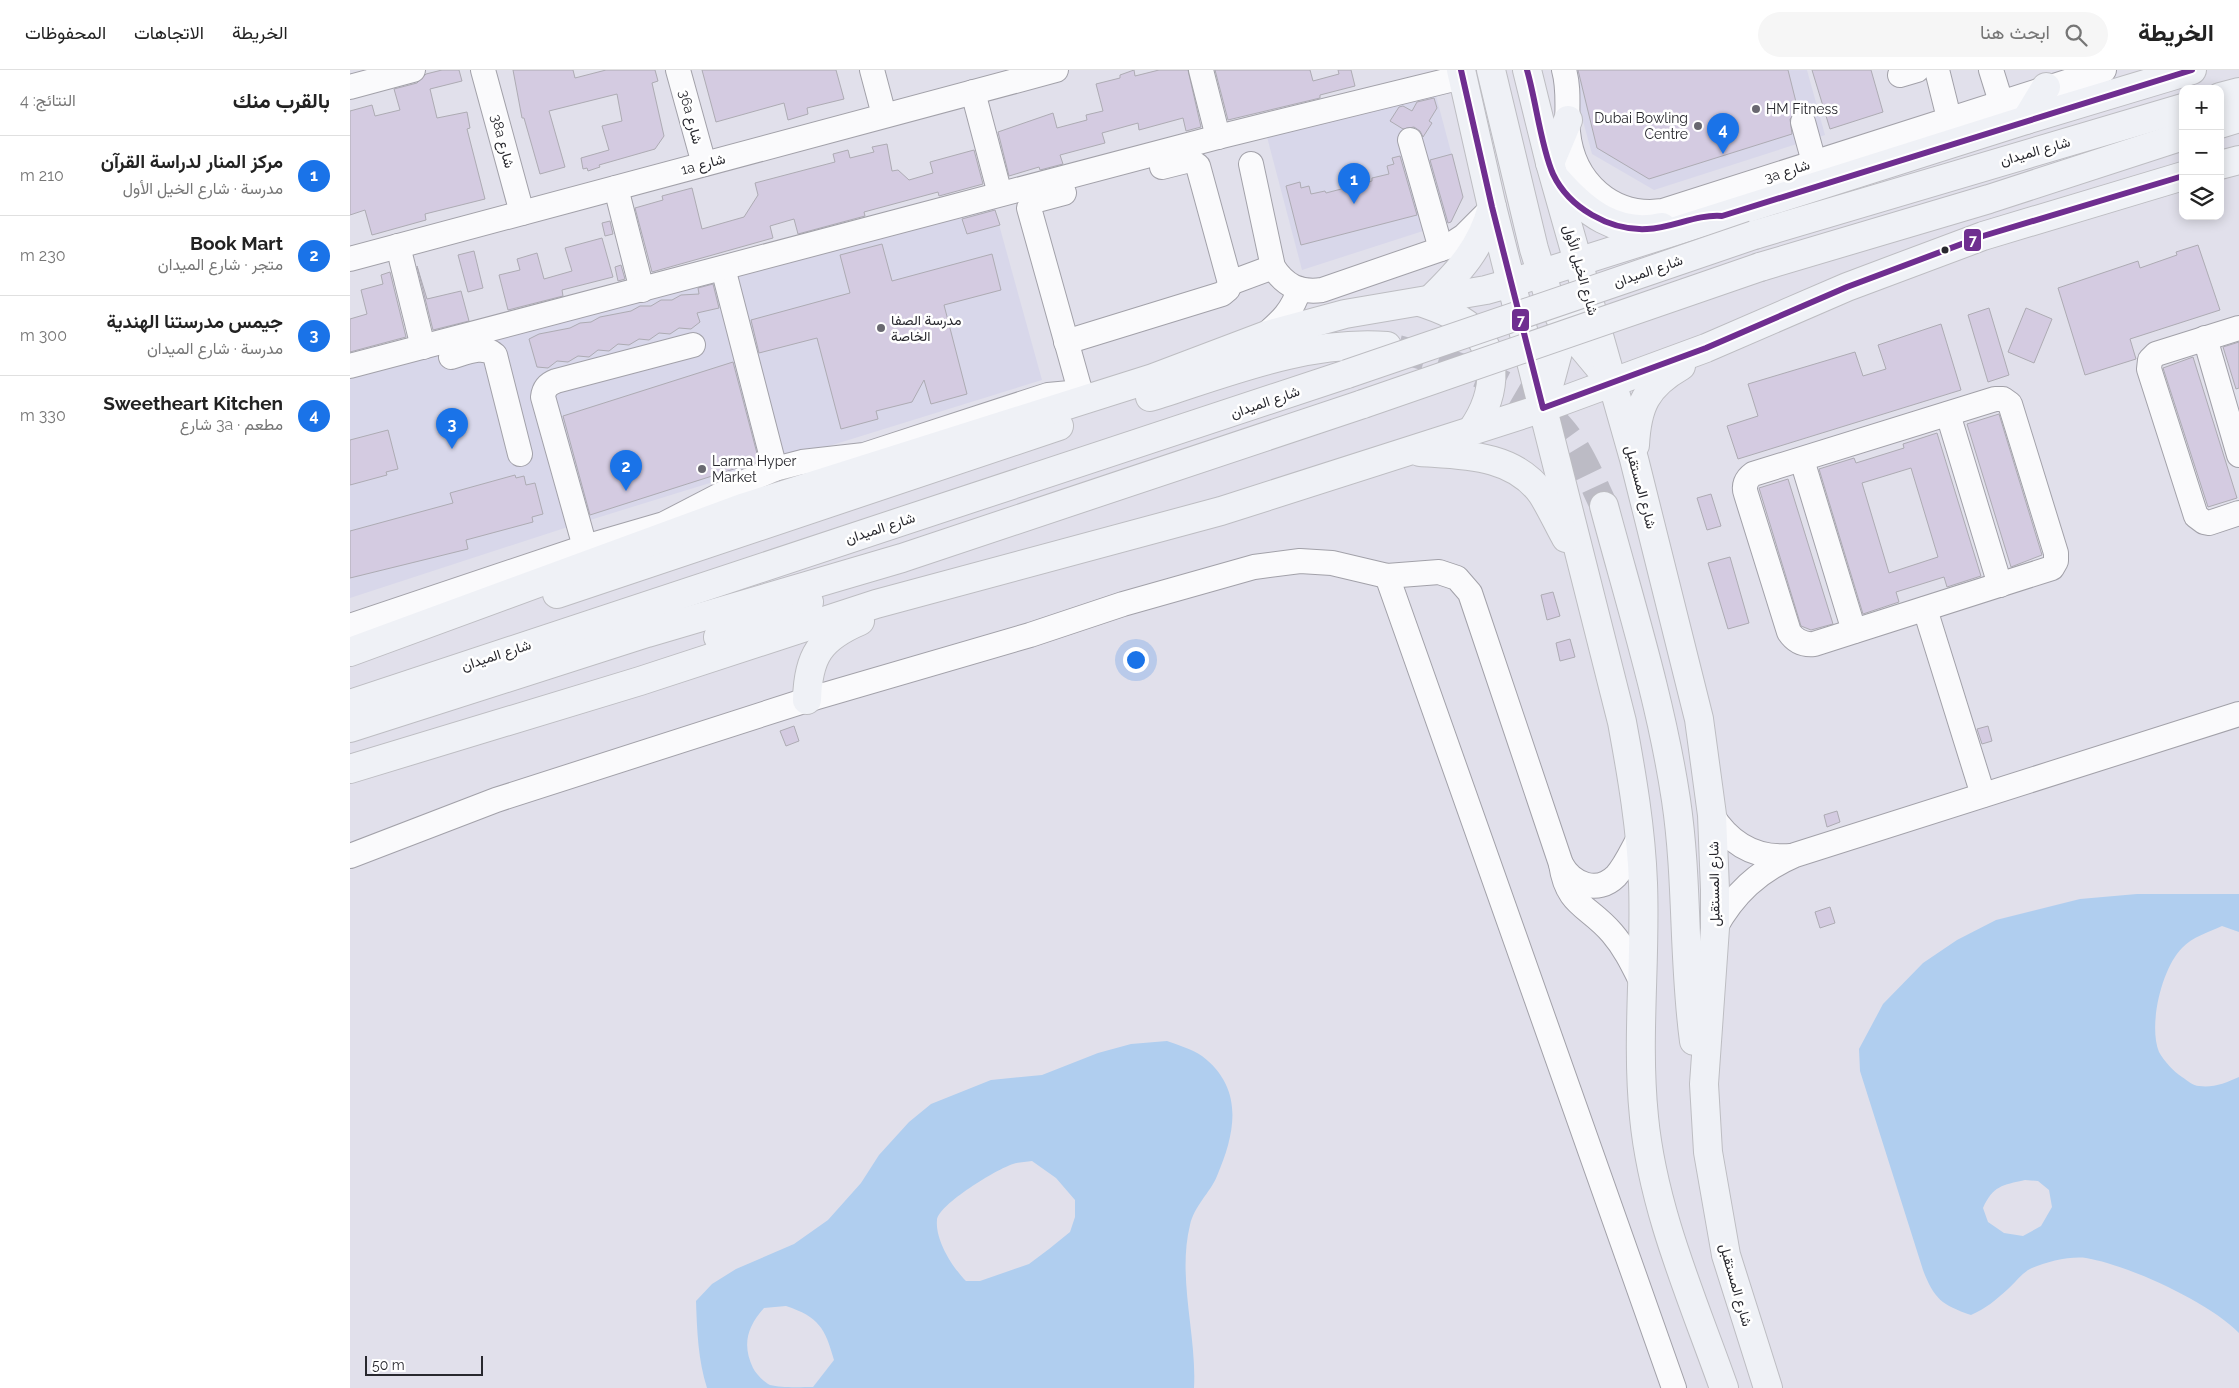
<!DOCTYPE html>
<html lang="ar">
<meta charset="utf-8">
<style>
:root{--surface:#fff;--page:#f6f6f6;--text:#222;--muted:#767676;--line:#e0e0e0;--accent:#1a73e8}
body{margin:0;font-family:Raleway,Vazirmatn,sans-serif;background:var(--page);color:var(--text);direction:rtl}
.controls{position:absolute;right:15px;top:15px;display:grid;overflow:hidden;border-radius:10px;box-shadow:0 2px 12px #0003}
.controls button{width:45px;height:45px;display:grid;place-items:center;padding:0;border:0;border-bottom:1px solid var(--line);background:var(--surface);color:var(--text);font:25px sans-serif}
.scale{position:absolute;left:15px;bottom:12px;width:118px;box-sizing:border-box;padding-left:5px;border:2px solid #28282e;border-top:0;font-size:14px;line-height:18px;white-space:nowrap;color:#28282e;-webkit-text-stroke:4px #fff;paint-order:stroke}
.you{position:absolute;left:785px;top:589px;width:18px;height:18px;margin:-12px;border:4px solid #fff;border-radius:50%;background:#1a73e8;box-shadow:0 0 0 8px #1a73e833}
.badge{display:grid;place-items:center;width:32px;height:32px;border-radius:50%;background:var(--accent);color:#fff;font-size:16px;font-weight:700}
.pin{position:absolute;translate:-50% -41px;filter:drop-shadow(0 1px 2px #0008)}
.pin::after{content:'';position:absolute;top:26px;width:18px;height:15px;background:inherit;clip-path:polygon(0 0,100% 0,50% 100%)}
.list{margin:0;padding:0;list-style:none}
h2{display:flex;justify-content:space-between;align-items:center;height:65px;margin:0;padding:0 20px;font-size:21px}
h2 small{font-size:16px;font-weight:400;color:var(--muted)}
.list li{display:grid;grid-template-columns:32px 1fr auto;gap:15px;align-items:center;box-sizing:border-box;height:80px;padding:0 20px;border-top:1px solid var(--line)}
.list b{display:block;font-size:19px;white-space:nowrap}
.list p{margin:0;font-size:16px;white-space:nowrap;color:var(--muted)}
.list em{font-size:16px;font-style:normal;color:var(--muted)}
.icon{flex:none;width:28px;height:28px;fill:none;stroke:currentColor;stroke-width:2;stroke-linecap:round;stroke-linejoin:round}
.map{position:relative;flex:none;width:1889px;height:1318px;overflow:hidden;direction:ltr}
header{display:flex;align-items:center;gap:30px;box-sizing:border-box;height:70px;padding:0 25px;background:var(--surface);border-bottom:1px solid var(--line)}
header strong{font-size:24px}
nav{display:flex;gap:28px;margin-inline-start:auto;font-size:18px}
.search{width:350px;height:45px;background:var(--page);display:flex;align-items:center;gap:12px;box-sizing:border-box;padding:0 18px;border-radius:28px;color:var(--muted);font-size:19px}
main{display:flex}
aside{flex:1;background:var(--surface)}
.map>svg:first-child{display:block}
.built{fill:#d8d7ea}
.water{fill:#b0ceef;fill-rule:evenodd}
.building{fill:#d4cbe1;stroke:#adabb3;fill-rule:evenodd}
.lines{fill:none;stroke-linecap:round;stroke-linejoin:round}
.major-tunnel{stroke:#bcbbc5;stroke-width:28;stroke-dasharray:28 14;stroke-linecap:butt}
.minor-casing{stroke:#a2a1a9;stroke-width:26}
.major-casing{stroke:#bdbdc2;stroke-width:30}
.minor{stroke:#fafafc;stroke-width:24}
.major{stroke:#eff1f6;stroke-width:28}
.major-bridge-casing{stroke:#bdbdc2;stroke-width:30;stroke-linecap:butt}
.major-bridge{stroke:#eff1f6;stroke-width:28}
.bus-1-casing{stroke:#fff;stroke-width:10}
.bus-1{stroke:#6f2e90;stroke-width:6}
.poi-dot{fill:#696870;stroke:#fff;stroke-width:2}
.bus-dot{fill:#28282e;stroke:#fff;stroke-width:2}
.labels{text-anchor:middle;dominant-baseline:central;stroke-width:5;stroke-linejoin:round;paint-order:stroke}
.poi-label{font-size:14px;fill:#28282e;stroke:#fff;text-anchor:start}
.street-label{font-size:14px;fill:#28282e;stroke:#fff}
.line-badge{stroke:#fff;stroke-width:2}
.badge-label{font-size:14px;text-anchor:middle;font-weight:bold;fill:#fff}
</style>
<header>
<strong>الخريطة</strong>
<div class="search"><svg class="icon" aria-label="search" viewBox="0 0 24 24"><circle cx="10" cy="10" r="6"/><path d="M15 15l6 6"/></svg>ابحث هنا</div>
<nav><a>الخريطة</a><a>الاتجاهات</a><a>المحفوظات</a></nav>
</header>
<main>
<div class="map">
<svg width="1889" height="1318" viewBox="0 0 1889 1318">
<rect width="100%" height="100%" fill="#e1e0eb"/>
<g class="built">
<path d="M 1219,0 L 1457,0 L 1475,65 L 1304,120 L 1242,84 Z"/>
<path d="M 1085,22 L 1113,127 L 1101,152 L 952,200 L 917,67 Z"/>
<path d="M 645,140 L 692,310 L 224,455 L 0,528 L 0,304 L 370,206 Z"/>
</g>
<g class="water">
<path d="M 1787,824 L 1889,824 L 1889,862 L 1872,856 C 1859,862 1842,867 1832,878 C 1812,898 1798,955 1809,982 C 1814,991 1824,1002 1832,1007 C 1837,1010 1843,1016 1849,1016 C 1863,1018 1876,1013 1889,1007 L 1889,1263 C 1859,1232 1778,1195 1736,1188 C 1720,1186 1695,1192 1680,1199 C 1672,1203 1665,1213 1658,1219 C 1646,1230 1635,1239 1621,1245 C 1592,1235 1584,1229 1573,1200 L 1510,1001 L 1509,979 L 1533,934 L 1573,893 L 1607,870 L 1646,850 L 1730,829 ZM 1675,1110 L 1688,1111 L 1699,1120 L 1702,1137 L 1691,1156 L 1673,1166 L 1654,1163 L 1638,1152 L 1633,1138 C 1643,1116 1652,1115 1675,1110 Z"/>
<path d="M 817,971 C 828,975 842,979 852,986 C 894,1018 886,1062 867,1106 C 860,1123 844,1136 840,1155 C 827,1208 847,1265 844,1318 L 357,1318 C 348,1290 347,1261 346,1231 L 362,1214 L 386,1199 L 444,1174 L 478,1150 L 511,1113 L 529,1085 L 559,1052 L 581,1034 L 641,1010 L 692,1005 L 748,983 L 781,974 ZM 682,1091 L 706,1108 L 725,1130 L 725,1147 L 720,1162 L 699,1179 L 679,1194 L 630,1211 L 616,1211 C 603,1198 585,1170 587,1150 C 589,1134 647,1099 663,1094 C 668,1092 676,1092 682,1091 ZM 436,1236 C 469,1247 475,1258 484,1290 L 463,1317 C 450,1317 431,1318 420,1315 C 414,1312 406,1304 403,1298 C 392,1275 397,1257 414,1238 Z"/>
</g>
<g class="building">
<path d="M 92,0 L 109,0 L 112,11 L 80,19 L 87,48 L 117,42 L 120,58 L 117,59 L 135,129 L 75,144 L 76,150 L 22,165 L 15,140 L 0,145 L 0,41 L 22,35 L 25,46 L 50,40 L 44,19 L 67,13 L 76,4 Z"/>
<path d="M 163,0 L 223,0 L 225,8 L 256,0 L 305,0 L 308,11 L 302,13 L 314,66 L 305,79 L 249,95 L 250,97 L 238,101 L 237,98 L 233,99 L 231,88 L 259,80 L 252,56 L 272,51 L 267,24 L 199,41 L 215,97 L 190,104 L 174,48 L 172,48 Z"/>
<path d="M 352,0 L 486,0 L 494,29 L 457,38 L 458,44 L 438,50 L 434,33 L 366,52 Z"/>
<path d="M 784,0 L 785,6 L 809,0 L 838,0 L 851,57 L 836,61 L 833,48 L 789,60 L 788,53 L 752,63 L 755,73 L 710,85 L 713,94 L 690,100 L 689,97 L 659,106 L 648,62 L 703,43 L 707,58 L 737,50 L 736,45 L 753,41 L 746,14 L 770,8 L 770,5 Z"/>
<path d="M 865,0 L 960,0 L 963,11 L 989,4 L 988,0 L 1001,0 L 1005,16 L 970,25 L 970,28 L 878,50 Z"/>
<path d="M 1228,0 L 1438,0 L 1448,40 L 1440,49 L 1442,64 L 1299,109 L 1247,78 Z"/>
<path d="M 1462,0 L 1521,0 L 1533,42 L 1480,59 Z"/>
<path d="M 1084,28 L 1087,38 L 1079,51 L 1082,53 L 1073,67 L 1070,61 L 1064,57 L 1053,59 L 1040,51 L 1049,37 L 1053,36 L 1062,41 L 1067,32 Z"/>
<path d="M 537,74 L 542,101 L 548,100 L 559,110 L 583,103 L 580,92 L 624,80 L 633,114 L 589,126 L 588,122 L 514,142 L 515,146 L 448,164 L 444,149 L 420,156 L 423,168 L 302,202 L 285,138 L 313,130 L 312,126 L 342,118 L 352,159 L 394,147 L 408,125 L 405,113 L 485,92 L 483,84 L 498,80 L 500,88 L 524,82 L 522,77 Z"/>
<path d="M 1102,84 L 1113,127 L 1101,152 L 1098,153 L 1080,90 Z"/>
<path d="M 1050,86 L 1067,145 L 951,175 L 936,116 L 950,112 L 951,118 L 959,116 L 961,124 L 975,121 L 976,123 L 1022,111 L 1022,108 L 1039,104 L 1037,96 L 1044,94 L 1042,88 Z"/>
<path d="M 645,140 L 650,155 L 617,164 L 612,149 Z"/>
<path d="M 260,151 L 263,164 L 255,166 L 252,153 Z"/>
<path d="M 252,168 L 263,207 L 212,220 L 213,226 L 158,240 L 149,205 L 170,200 L 167,189 L 187,183 L 194,209 L 222,201 L 215,178 Z"/>
<path d="M 532,174 L 542,211 L 642,184 L 651,220 L 594,235 L 617,324 L 581,334 L 574,310 L 562,332 L 526,341 L 528,349 L 491,359 L 467,268 L 409,283 L 401,250 L 500,223 L 490,185 Z"/>
<path d="M 1848,175 L 1870,240 L 1780,269 L 1786,289 L 1735,305 L 1708,218 L 1788,191 L 1790,198 L 1827,185 L 1826,182 Z"/>
<path d="M 124,181 L 133,218 L 118,222 L 108,185 Z"/>
<path d="M 271,195 L 275,209 L 268,211 L 265,197 Z"/>
<path d="M 67,196 L 77,229 L 111,221 L 119,251 L 83,260 Z"/>
<path d="M 40,202 L 56,267 L 0,282 L 0,249 L 17,244 L 11,220 L 33,214 L 31,205 Z"/>
<path d="M 363,214 L 369,238 L 347,243 L 350,252 L 341,259 L 329,258 L 320,264 L 309,263 L 299,270 L 289,269 L 279,275 L 268,274 L 259,281 L 248,280 L 239,287 L 228,286 L 218,292 L 207,291 L 198,298 L 187,297 L 179,269 L 189,264 L 220,258 L 230,253 L 241,252 L 250,247 L 281,241 L 290,236 L 301,236 L 311,230 L 322,230 L 331,225 L 349,224 L 348,218 Z"/>
<path d="M 1639,238 L 1659,305 L 1638,312 L 1618,245 Z"/>
<path d="M 1676,238 L 1702,249 L 1684,293 L 1658,282 Z"/>
<path d="M 1591,254 L 1611,320 L 1388,389 L 1377,356 L 1408,346 L 1398,314 L 1505,282 L 1513,306 L 1536,299 L 1528,275 Z"/>
<path d="M 1889,272 L 1889,318 L 1886,319 L 1873,277 Z"/>
<path d="M 1843,287 L 1887,428 L 1858,437 L 1813,298 Z"/>
<path d="M 383,292 L 409,391 L 240,445 L 213,346 Z"/>
<path d="M 1649,344 L 1692,485 L 1661,497 L 1617,354 Z"/>
<path d="M 38,360 L 48,399 L 36,402 L 37,405 L 0,415 L 0,370 Z"/>
<path d="M 1587,363 L 1631,506 L 1597,517 L 1594,507 L 1546,522 L 1549,532 L 1513,544 L 1469,399 L 1504,388 L 1506,393 L 1554,378 L 1553,374 ZM 1561,398 L 1588,487 L 1539,503 L 1512,413 Z"/>
<path d="M 165,405 L 166,408 L 174,406 L 176,415 L 185,413 L 193,444 L 182,447 L 183,452 L 116,470 L 118,479 L 0,508 L 0,461 L 103,433 L 100,423 Z"/>
<path d="M 1438,409 L 1483,554 L 1461,560 L 1451,556 L 1409,418 Z"/>
<path d="M 1361,424 L 1371,456 L 1357,460 L 1347,428 Z"/>
<path d="M 1380,487 L 1399,553 L 1378,559 L 1358,493 Z"/>
<path d="M 1203,522 L 1210,546 L 1197,550 L 1191,525 Z"/>
<path d="M 1220,569 L 1225,587 L 1210,591 L 1206,573 Z"/>
<path d="M 444,656 L 449,671 L 436,676 L 430,661 Z"/>
<path d="M 1638,656 L 1642,671 L 1632,674 L 1627,659 Z"/>
<path d="M 1487,741 L 1490,752 L 1477,757 L 1474,745 Z"/>
<path d="M 1480,837 L 1485,853 L 1470,858 L 1465,842 Z"/>
</g>
<g class="lines">
<path class="major-tunnel" d="M 1048,279 C 1106,295 1167,309 1209,356 C 1229,378 1241,409 1254,436"/>
<g class="minor-casing">
<g id="minor">
<path d="M 133,0 L 172,143"/>
<path d="M 328,0 L 354,94"/>
<path d="M 522,0 L 534,45"/>
<path d="M 851,0 L 868,67"/>
<path d="M 1214,0 C 1220,21 1216,41 1218,62 C 1223,112 1262,148 1313,141 L 1754,0"/>
<path d="M 1587,0 L 1599,48"/>
<path d="M 1641,0 L 1651,32"/>
<path d="M 1550,5 L 1567,0"/>
<path d="M 0,17 L 63,0"/>
<path d="M 623,22 L 650,124"/>
<path d="M 1453,52 L 1464,92"/>
<path d="M 1060,70 L 1091,179"/>
<path d="M 901,94 L 923,197 C 935,216 950,223 972,220 L 1097,177 L 1114,166 L 1139,141"/>
<path d="M 266,118 L 292,220"/>
<path d="M 714,123 L 684,131 L 679,138 L 731,324"/>
<path d="M 48,176 L 73,277"/>
<path d="M 0,189 L 706,0"/>
<path d="M 373,198 L 425,399"/>
<path d="M 880,213 L 923,197"/>
<path d="M 1889,258 L 1806,284 L 1800,290 L 1799,299 L 1846,446 L 1854,452 L 1859,453 L 1889,443"/>
<path d="M 914,266 C 930,252 943,241 949,219"/>
<path d="M 1855,268 L 1889,385"/>
<path d="M 716,272 L 872,224 L 878,219 L 880,213 L 848,96 L 840,90 L 812,97"/>
<path d="M 101,287 C 115,283 133,274 145,285 L 170,384"/>
<path d="M 0,296 L 868,67 L 1112,7"/>
<path d="M 1645,329 L 1653,329 L 1660,334 L 1706,483 L 1706,491 L 1702,498 L 1464,574 C 1453,575 1445,571 1439,562 L 1396,424 C 1393,416 1396,409 1403,404 Z"/>
<path d="M 1598,344 L 1650,515"/>
<path d="M 1452,390 L 1504,561"/>
<path d="M 235,477 L 193,327 C 194,318 198,314 206,311 L 343,275"/>
<path d="M 1037,506 L 1324,1318"/>
<path d="M 1575,539 L 1633,725"/>
<path d="M 0,556 L 235,477 L 314,454 L 399,410 L 425,399 L 452,392 L 514,385 L 698,325 L 720,323 L 741,326"/>
<path d="M 1362,745 C 1380,774 1406,789 1441,786"/>
<path d="M 0,786 L 146,730 L 457,630 L 680,565 L 773,534 L 904,497 L 950,491 L 982,493 L 1037,506 L 1089,502 L 1107,508 L 1120,523 L 1211,794 C 1217,836 1238,835 1262,863 C 1275,878 1283,895 1292,913"/>
<path d="M 1211,794 C 1222,814 1247,825 1266,806 C 1276,795 1283,778 1290,766"/>
<path d="M 1365,858 C 1384,824 1408,801 1445,785 L 1889,644"/>
</g>
</g>
<g class="major-casing">
<g id="major">
<path d="M 1111,0 L 1142,137 L 1272,652 C 1282,706 1291,759 1293,813 C 1296,891 1286,969 1294,1047 C 1303,1141 1343,1230 1374,1318"/>
<path d="M 1141,0 L 1184,179 L 1197,221 L 1213,254 L 1258,308"/>
<path d="M 1177,0 L 1200,93 L 1284,389 L 1349,649 L 1362,745 L 1365,820 L 1365,858 L 1354,1014 L 1358,1082 L 1376,1185 L 1418,1318"/>
<path d="M 1870,27 L 1889,22"/>
<path d="M 1676,50 L 1696,17"/>
<path d="M 1870,54 L 1889,48"/>
<path d="M 1200,93 L 1218,50"/>
<path d="M 1870,95 L 1889,90"/>
<path d="M 1207,110 C 1235,142 1267,167 1312,157"/>
<path d="M 1404,165 L 1833,38"/>
<path d="M 1410,197 L 1639,129 L 1833,66"/>
<path d="M 1080,230 C 1109,202 1132,177 1142,137"/>
<path d="M 1070,232 C 1084,237 1097,241 1109,249 C 1153,275 1147,324 1122,360"/>
<path d="M 800,327 C 877,303 955,270 1037,276"/>
<path d="M 1194,334 L 1208,282 L 1224,248"/>
<path d="M 1285,375 C 1287,336 1296,316 1331,296"/>
<path d="M 1070,382 C 1113,385 1164,384 1192,424 C 1201,438 1208,454 1216,468"/>
<path d="M 1254,436 C 1280,533 1311,630 1326,730 C 1338,810 1333,891 1344,971"/>
<path d="M 207,524 L 709,356"/>
<path d="M 368,567 L 459,532"/>
<path d="M 0,582 L 395,437 L 803,308 L 914,266 L 995,244 L 1136,220 L 1161,213 L 1676,50 L 1842,0"/>
<path d="M 457,630 C 458,586 470,568 510,551"/>
<path d="M 0,634 L 997,304"/>
<path d="M 0,658 L 297,563 L 552,488 L 1013,334"/>
<path d="M 0,699 L 290,611 L 526,534 L 871,441 L 1193,338 L 1356,278 L 1497,217 L 1633,166 L 1833,106"/>
</g>
</g>
<use href="#minor" class="minor"/>
<use href="#major" class="major"/>
<g class="major-bridge-casing">
<g id="major-bridge">
<path d="M 997,304 L 1404,165"/>
<path d="M 1013,334 L 1410,197"/>
</g>
</g>
<use href="#major-bridge" class="major-bridge"/>
<g class="bus-1-casing">
<g id="bus-1">
<path d="M 1111,0 L 1142,137 L 1193,338 L 1356,278 L 1497,217 L 1633,166 L 1833,106"/>
<path d="M 1177,0 C 1186,31 1191,77 1203,104 C 1219,138 1260,161 1297,159 C 1323,158 1346,144 1372,146 L 1842,0"/>
</g>
</g>
<use href="#bus-1" class="bus-1"/>
</g>
<g class="poi-dot">
<circle cx="1406" cy="39" r="5"/>
<circle cx="1348" cy="56" r="5"/>
<circle cx="531" cy="258" r="5"/>
<circle cx="352" cy="399" r="5"/>
</g>
<circle class="bus-dot" cx="1595" cy="180" r="4.5"/>
<g class="labels">
<g class="poi-label">
<text x="1416" y="39">HM Fitness</text>
<text x="1338" y="48" text-anchor="end">Dubai Bowling<tspan x="1338" dy="16">Centre</tspan></text>
<text x="541" y="250">مدرسة الصفا<tspan x="541" dy="16">الخاصة</tspan></text>
<text x="362" y="391">Larma Hyper<tspan x="362" dy="16">Market</tspan></text>
</g>
<g class="street-label">
<text transform="translate(341 47) rotate(75)">36a شارع</text>
<text transform="translate(153 71) rotate(75)">38a شارع</text>
<text transform="translate(1685 81) rotate(-16)">شارع الميدان</text>
<text transform="translate(353 94) rotate(-15)">1a شارع</text>
<text transform="translate(1437 101) rotate(-18)">3a شارع</text>
<text transform="translate(1231 200) rotate(74)">شارع الخيل الأول</text>
<text transform="translate(1298 201) rotate(-19)">شارع الميدان</text>
<text transform="translate(915 332) rotate(-19)">شارع الميدان</text>
<text transform="translate(1291 417) rotate(75)">شارع المستقبل</text>
<text transform="translate(530 458) rotate(-18)">شارع الميدان</text>
<text transform="translate(146 585) rotate(-18)">شارع الميدان</text>
<text transform="translate(1364 814) rotate(-91)">شارع المستقبل</text>
<text transform="translate(1386 1215) rotate(74)">شارع المستقبل</text>
</g>
</g>
<g class="line-badge">
<rect x="1613" y="158" width="19" height="24" rx="5" fill="#6f2e90"/>
<rect x="1161" y="238" width="19" height="24" rx="5" fill="#6f2e90"/>
</g>
<g class="badge-label">
<text x="1623" y="175">7</text>
<text x="1171" y="255">7</text>
</g>
</svg>
<div class="controls">
<button>+</button>
<button>−</button>
<button><svg class="icon" aria-label="layers" viewBox="0 0 24 24"><path d="M12 4l9 5-9 5-9-5zM3 14l9 5 9-5"/></svg></button>
</div>
<div class="scale">50 m</div>
<div class="you"></div>
<div class="pin badge" style="left:1004px;top:134px">1</div>
<div class="pin badge" style="left:276px;top:421px">2</div>
<div class="pin badge" style="left:102px;top:379px">3</div>
<div class="pin badge" style="left:1373px;top:84px">4</div>
</div>
<aside>
<h2>بالقرب منك<small>النتائج: 4</small></h2>
<ul class="list">
<li><span class="badge">1</span><div><b>مركز المنار لدراسة القرآن</b><p>مدرسة · شارع الخيل الأول</p></div><em>210 m</em></li>
<li><span class="badge">2</span><div><b>Book Mart</b><p>متجر · شارع الميدان</p></div><em>230 m</em></li>
<li><span class="badge">3</span><div><b>جيمس مدرستنا الهندية</b><p>مدرسة · شارع الميدان</p></div><em>300 m</em></li>
<li><span class="badge">4</span><div><b>Sweetheart Kitchen</b><p>مطعم · 3a شارع</p></div><em>330 m</em></li>
</ul>
</aside>
</main>
